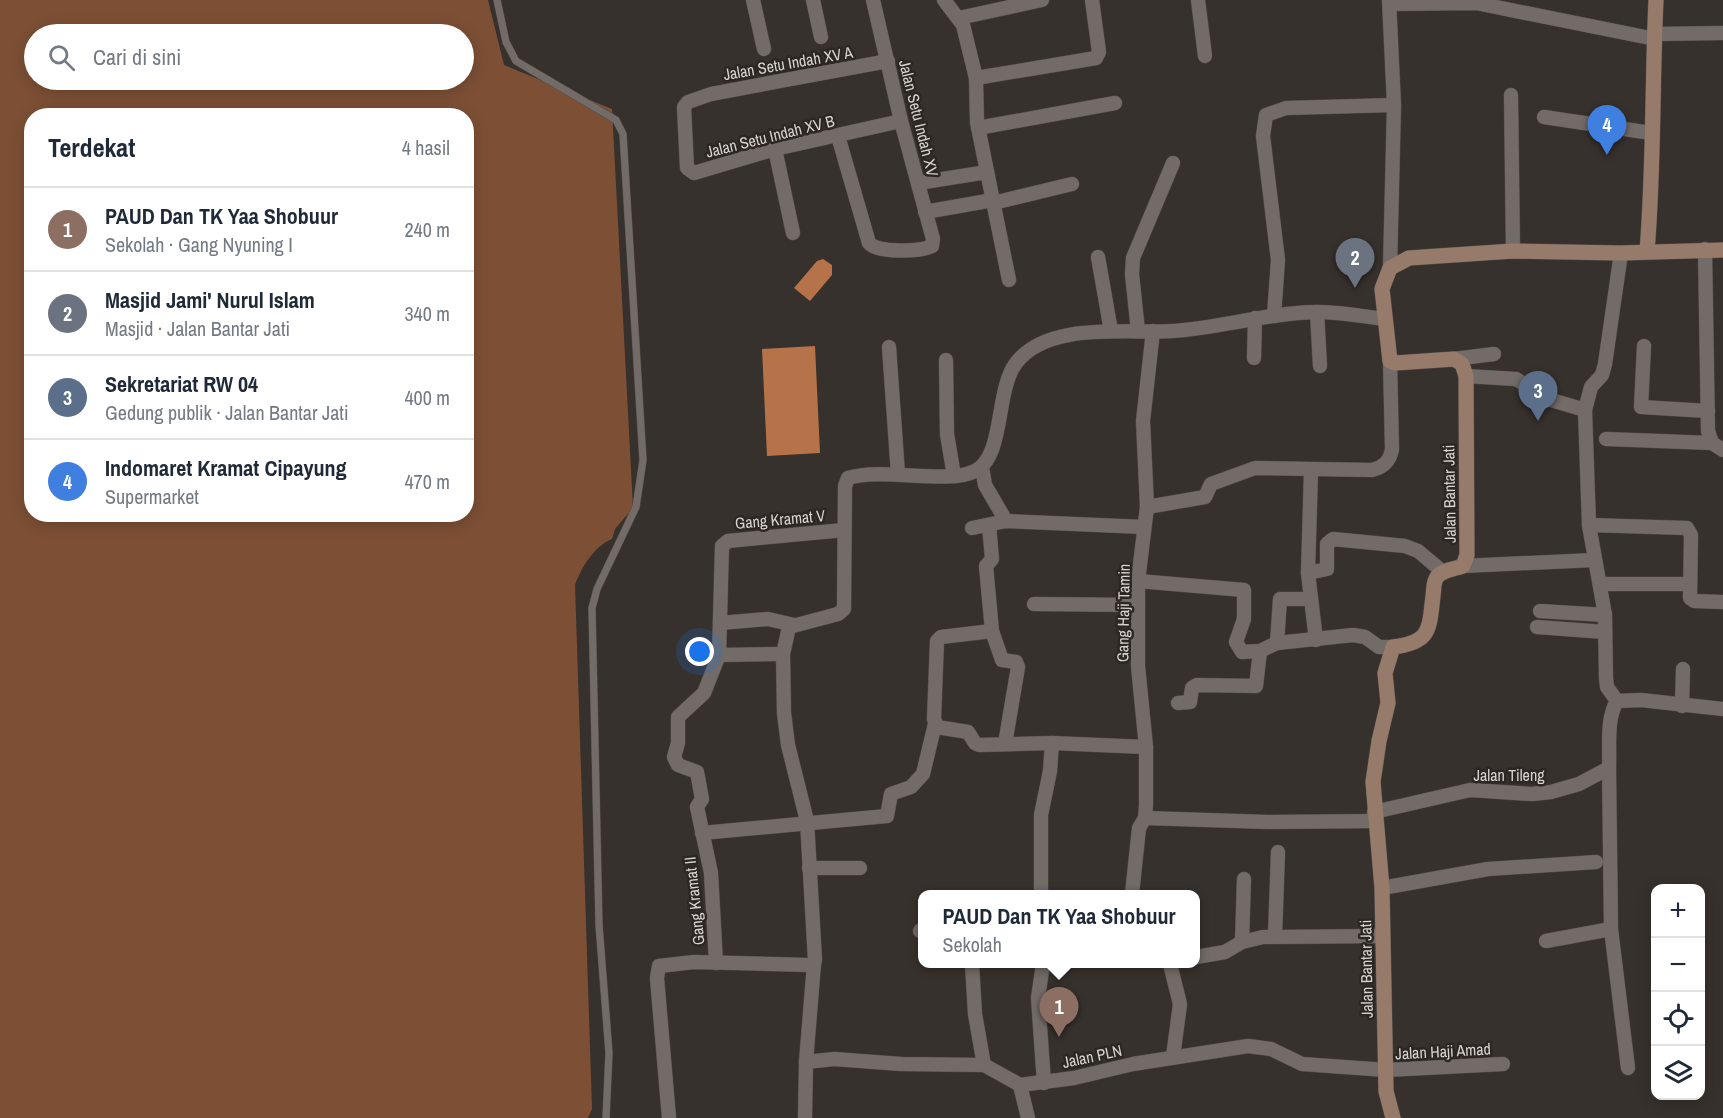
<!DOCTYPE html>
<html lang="id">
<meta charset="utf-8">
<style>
:root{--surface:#fff;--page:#f2f2f3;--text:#1f2937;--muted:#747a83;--line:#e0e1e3;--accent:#db2777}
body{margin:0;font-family:"Archivo Narrow",sans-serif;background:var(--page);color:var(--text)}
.controls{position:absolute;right:18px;bottom:18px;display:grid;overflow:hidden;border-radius:12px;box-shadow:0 3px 15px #0003}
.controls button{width:54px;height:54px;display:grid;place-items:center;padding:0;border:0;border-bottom:2px solid var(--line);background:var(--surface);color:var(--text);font:30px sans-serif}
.you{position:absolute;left:700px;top:652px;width:21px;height:21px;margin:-15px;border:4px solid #fff;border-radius:50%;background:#1a73e8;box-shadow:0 0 0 9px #1a73e833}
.badge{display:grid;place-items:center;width:39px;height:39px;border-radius:50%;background:var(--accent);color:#fff;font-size:20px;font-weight:700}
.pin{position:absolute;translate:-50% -50px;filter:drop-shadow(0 2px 3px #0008)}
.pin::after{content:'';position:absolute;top:32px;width:21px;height:18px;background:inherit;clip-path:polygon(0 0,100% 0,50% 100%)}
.popup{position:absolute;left:918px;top:890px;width:282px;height:78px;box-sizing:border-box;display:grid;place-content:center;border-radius:12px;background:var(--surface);filter:drop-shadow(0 2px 4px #0005);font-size:20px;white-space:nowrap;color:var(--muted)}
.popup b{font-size:22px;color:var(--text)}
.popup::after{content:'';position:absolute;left:50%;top:100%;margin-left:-12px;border:12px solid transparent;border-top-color:var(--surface)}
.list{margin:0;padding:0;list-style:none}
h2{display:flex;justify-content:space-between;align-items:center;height:78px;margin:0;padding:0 24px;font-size:26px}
h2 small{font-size:20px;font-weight:400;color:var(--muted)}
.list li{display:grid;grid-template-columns:39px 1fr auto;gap:18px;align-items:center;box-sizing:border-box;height:84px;padding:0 24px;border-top:2px solid var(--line)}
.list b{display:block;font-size:22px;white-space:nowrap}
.list p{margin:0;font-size:20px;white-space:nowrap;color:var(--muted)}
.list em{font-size:20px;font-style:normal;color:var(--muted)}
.icon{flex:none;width:33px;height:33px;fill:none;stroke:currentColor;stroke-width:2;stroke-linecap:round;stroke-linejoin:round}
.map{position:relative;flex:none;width:1723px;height:1118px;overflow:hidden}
.search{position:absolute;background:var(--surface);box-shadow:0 3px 15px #0003;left:24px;top:24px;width:450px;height:66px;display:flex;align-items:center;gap:15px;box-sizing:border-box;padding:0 21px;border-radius:33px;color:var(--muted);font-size:22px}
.panel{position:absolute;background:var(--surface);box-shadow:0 3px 15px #0003;left:24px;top:108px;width:450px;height:414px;border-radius:24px}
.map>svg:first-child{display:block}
.green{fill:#7d5035;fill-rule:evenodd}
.water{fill:#b67248}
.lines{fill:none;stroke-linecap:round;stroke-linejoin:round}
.lane-casing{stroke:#534d4a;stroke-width:8}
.street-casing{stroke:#534d4a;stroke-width:15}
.secondary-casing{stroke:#534d4a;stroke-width:16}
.lane{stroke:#726b67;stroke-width:7}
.street{stroke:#726b67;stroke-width:14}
.secondary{stroke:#967b6a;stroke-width:15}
.labels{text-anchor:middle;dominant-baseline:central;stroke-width:5;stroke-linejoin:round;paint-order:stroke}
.street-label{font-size:16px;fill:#d7d3d1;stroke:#2d2724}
</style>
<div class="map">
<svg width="1723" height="1118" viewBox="0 0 1723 1118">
<rect width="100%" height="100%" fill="#37312d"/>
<path class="green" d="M 0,0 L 488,0 L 504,65 L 612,109 L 633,508 L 615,529 L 612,539 C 594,546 581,568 575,585 L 592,1109 L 588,1118 L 0,1118 ZM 34,34 L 464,34 L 464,80 L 34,80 ZM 32,116 L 466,116 L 466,514 L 32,514 Z"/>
<g class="water">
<path d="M 823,259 L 832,265 L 832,275 L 810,301 L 794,288 L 817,261 Z"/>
<path d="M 815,346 L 820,453 L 767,456 L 762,349 Z"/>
</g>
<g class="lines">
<g class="lane-casing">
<path id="lane" d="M 497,0 L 506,42 L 516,61 L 616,120 L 623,134 L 643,460 L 636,507 L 597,589 L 592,608 L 599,925 L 609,1053 L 606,1118"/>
</g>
<g class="street-casing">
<g id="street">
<path d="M 753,0 L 764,49"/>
<path d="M 813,0 L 821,37"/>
<path d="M 944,0 L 963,25 L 976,78 L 977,122 L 1009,280"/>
<path d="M 1198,0 L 1205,56"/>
<path d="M 1389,0 L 1394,105 L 1390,268"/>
<path d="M 1390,4 L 1476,3 L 1655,39"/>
<path d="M 959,18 L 1042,0"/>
<path d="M 1655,34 L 1723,33"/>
<path d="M 888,61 L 711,94 L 688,102 L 684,107 L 687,168 L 694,173 L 775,149 L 901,121"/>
<path d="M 976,78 L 1096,58 L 1099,52 L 1092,0"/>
<path d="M 1511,95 L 1513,251"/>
<path d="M 1544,117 L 1651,133"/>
<path d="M 978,128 L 1115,103"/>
<path d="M 838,136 L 869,243 C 877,253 920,252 932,246 L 933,239 L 901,121 L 873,0"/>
<path d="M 775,149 L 793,233"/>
<path d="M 918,183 L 987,172"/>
<path d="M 993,203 L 1072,184"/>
<path d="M 925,212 L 993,200"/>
<path d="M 1705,249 L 1708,431 L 1712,443 L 1723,450"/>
<path d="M 1098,257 L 1111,331"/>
<path d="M 1317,312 L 1320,366"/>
<path d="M 1274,316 L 1278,260 L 1263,136 L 1266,115 L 1286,108 L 1394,105"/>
<path d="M 1138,331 L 1132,274 L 1133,258 L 1173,163"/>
<path d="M 1644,346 L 1641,407 L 1708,411"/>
<path d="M 889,347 L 898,474"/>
<path d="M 1254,358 L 1255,318"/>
<path d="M 1454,359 L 1494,354"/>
<path d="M 946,360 L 947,434 L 954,476"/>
<path d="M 1466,376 L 1516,379 L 1548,399 L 1585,410"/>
<path d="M 1606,439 L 1712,443"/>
<path d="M 982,467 L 985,485 L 1006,521"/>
<path d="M 1311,471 L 1308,573 L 1316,640"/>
<path d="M 1147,507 L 1205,497 L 1211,484 L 1255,468 L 1372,470 C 1384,467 1390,461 1392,449 L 1390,361"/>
<path d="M 989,525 L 992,559 L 986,566 L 992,631 L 1002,660 L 1016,662 L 1018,667 L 1005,744"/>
<path d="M 1589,525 L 1687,528 L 1691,535 L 1690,598 L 1694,601 L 1723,602"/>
<path d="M 972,528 L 1006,521 L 1144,527"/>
<path d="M 1463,566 L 1594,560"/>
<path d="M 1308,573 L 1327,569 L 1327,544 L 1333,539 L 1405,546 L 1418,551 L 1443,572"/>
<path d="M 1138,581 L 1244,590 L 1244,619 L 1236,642 L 1242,652 L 1260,651 L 1277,643 L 1353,635 L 1365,637 L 1379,647 L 1393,647"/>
<path d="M 1601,584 L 1689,584"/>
<path d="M 1034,604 L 1138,605"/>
<path d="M 1540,611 L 1605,615"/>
<path d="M 720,623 L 768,619 L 794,625"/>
<path d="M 1537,627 L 1605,632"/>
<path d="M 992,631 L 941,637 L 937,641 L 934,719 L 937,727 L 968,732 L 975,743 L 979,745 L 1052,743 L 1146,747"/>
<path d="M 1277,643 L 1280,599 L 1310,599"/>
<path d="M 719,655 L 783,654"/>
<path d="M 1617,701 L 1607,687 L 1606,678 L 1605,615 L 1589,525 L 1585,410 L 1591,387 L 1602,375 L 1605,364 L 1621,253"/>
<path d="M 1178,703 L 1190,702 L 1192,688 L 1197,685 L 1256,686 L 1260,651"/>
<path d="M 1682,706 L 1683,669"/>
<path d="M 1609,768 L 1611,929 L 1628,1068"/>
<path d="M 1374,812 L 1470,790 L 1532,794 L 1551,792 L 1579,784 L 1609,768 C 1610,747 1606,719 1617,701 L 1641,700 L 1723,709"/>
<path d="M 1145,818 L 1268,822 L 1376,821"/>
<path d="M 702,833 L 887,816 L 891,794 L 911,787 L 923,774 L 935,724"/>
<path d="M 809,868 L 860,868"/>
<path d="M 1382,888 L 1488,869 L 1596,862"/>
<path d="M 1041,894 L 1041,815 L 1050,771 L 1052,743"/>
<path d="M 1132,894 L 1139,828 L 1145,818 L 1146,805 L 1146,747 L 1138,666 L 1138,581 L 1147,507 L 1143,421 L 1153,331"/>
<path d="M 920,931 L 922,929"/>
<path d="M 1275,936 L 1278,852"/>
<path d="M 1546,941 L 1611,929"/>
<path d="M 1242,942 L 1244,879"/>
<path d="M 1196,957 L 1225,952 L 1242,942 L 1263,937 L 1383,936"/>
<path d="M 716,963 L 711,873 L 697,807 L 702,799 L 697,772 L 678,765 L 674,757 L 678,743 L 678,717 L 704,693 L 719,655 L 722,546 L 728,541 L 844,530"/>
<path d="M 972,964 L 975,1014 L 984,1065"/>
<path d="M 1043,964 L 1038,998 L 1044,1083"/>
<path d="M 1170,964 L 1180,1004 L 1173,1057"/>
<path d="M 806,1062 L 834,1059 L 901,1064 L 984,1065 L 1020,1085 L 1074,1078 L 1133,1064 L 1248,1046 L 1271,1049 L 1302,1064 L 1386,1070 L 1503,1064"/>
<path d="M 1020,1085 L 1028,1118"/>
<path d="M 669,1118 L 657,978 L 659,966 L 694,962 L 808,965 L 814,964 L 815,960 L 807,821 L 788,745 L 784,713 L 783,654 L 789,627 L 838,614 L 844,609 L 845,486 L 848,478 C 883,467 948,485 975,471 C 1005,456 995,391 1016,363 C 1048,321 1126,334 1172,331 C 1220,328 1267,313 1316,312 C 1339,312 1362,316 1384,319"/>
<path d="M 805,1118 L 806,1062 L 814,964"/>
</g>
</g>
<g class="secondary-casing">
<g id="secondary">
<path d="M 1647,251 C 1654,168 1652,84 1656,0"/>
<path d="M 1393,1118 L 1386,1091 L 1382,888 L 1373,782 L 1379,741 L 1388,703 L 1385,673 L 1393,647 C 1431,642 1429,630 1433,596 C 1434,590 1433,582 1437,577 C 1442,570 1455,569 1463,566 L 1467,555 L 1466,376 L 1462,364 L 1454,359 L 1395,363 L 1390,361 L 1382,289 L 1390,268 L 1409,258 L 1513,251 L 1621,253 L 1723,250"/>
</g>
</g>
<use href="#lane" class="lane"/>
<use href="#street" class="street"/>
<use href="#secondary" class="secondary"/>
</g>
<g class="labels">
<g class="street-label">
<text transform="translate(788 63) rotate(-10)">Jalan Setu Indah XV A</text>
<text transform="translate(919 118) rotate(76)">Jalan Setu Indah XV</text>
<text transform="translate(770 136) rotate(-14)">Jalan Setu Indah XV B</text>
<text transform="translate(1449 494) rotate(-91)">Jalan Bantar Jati</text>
<text transform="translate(780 519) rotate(-5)">Gang Kramat V</text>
<text transform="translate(1123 613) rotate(-89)">Gang Haji Tamin</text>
<text x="1509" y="775">Jalan Tileng</text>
<text transform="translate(694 901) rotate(-96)">Gang Kramat II</text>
<text transform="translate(1366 969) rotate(-91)">Jalan Bantar Jati</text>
<text transform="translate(1443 1051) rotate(-3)">Jalan Haji Amad</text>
<text transform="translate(1092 1056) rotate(-12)">Jalan PLN</text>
</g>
</g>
</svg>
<div class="controls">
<button>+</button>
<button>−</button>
<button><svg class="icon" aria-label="locate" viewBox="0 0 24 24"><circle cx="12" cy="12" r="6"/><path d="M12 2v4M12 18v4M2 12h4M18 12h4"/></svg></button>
<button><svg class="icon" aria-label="layers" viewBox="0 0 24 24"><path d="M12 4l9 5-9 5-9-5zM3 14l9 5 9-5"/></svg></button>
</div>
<div class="you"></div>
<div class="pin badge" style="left:1059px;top:1037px;background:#8d6e63">1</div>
<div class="popup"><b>PAUD Dan TK Yaa Shobuur</b>Sekolah</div>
<div class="pin badge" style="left:1355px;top:288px;background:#6b7280">2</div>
<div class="pin badge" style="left:1538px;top:421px;background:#5c6f8a">3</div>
<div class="pin badge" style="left:1607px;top:155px;background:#3f7fe0">4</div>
<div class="search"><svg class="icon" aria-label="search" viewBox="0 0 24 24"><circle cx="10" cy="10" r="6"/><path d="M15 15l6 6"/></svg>Cari di sini</div>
<section class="panel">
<h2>Terdekat<small>4 hasil</small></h2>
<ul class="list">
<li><span class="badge" style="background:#8d6e63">1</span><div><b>PAUD Dan TK Yaa Shobuur</b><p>Sekolah · Gang Nyuning I</p></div><em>240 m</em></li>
<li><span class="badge" style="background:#6b7280">2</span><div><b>Masjid Jami' Nurul Islam</b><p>Masjid · Jalan Bantar Jati</p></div><em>340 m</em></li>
<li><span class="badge" style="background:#5c6f8a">3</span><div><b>Sekretariat RW 04</b><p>Gedung publik · Jalan Bantar Jati</p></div><em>400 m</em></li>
<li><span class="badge" style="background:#3f7fe0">4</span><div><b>Indomaret Kramat Cipayung</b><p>Supermarket</p></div><em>470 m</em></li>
</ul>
</section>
</div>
